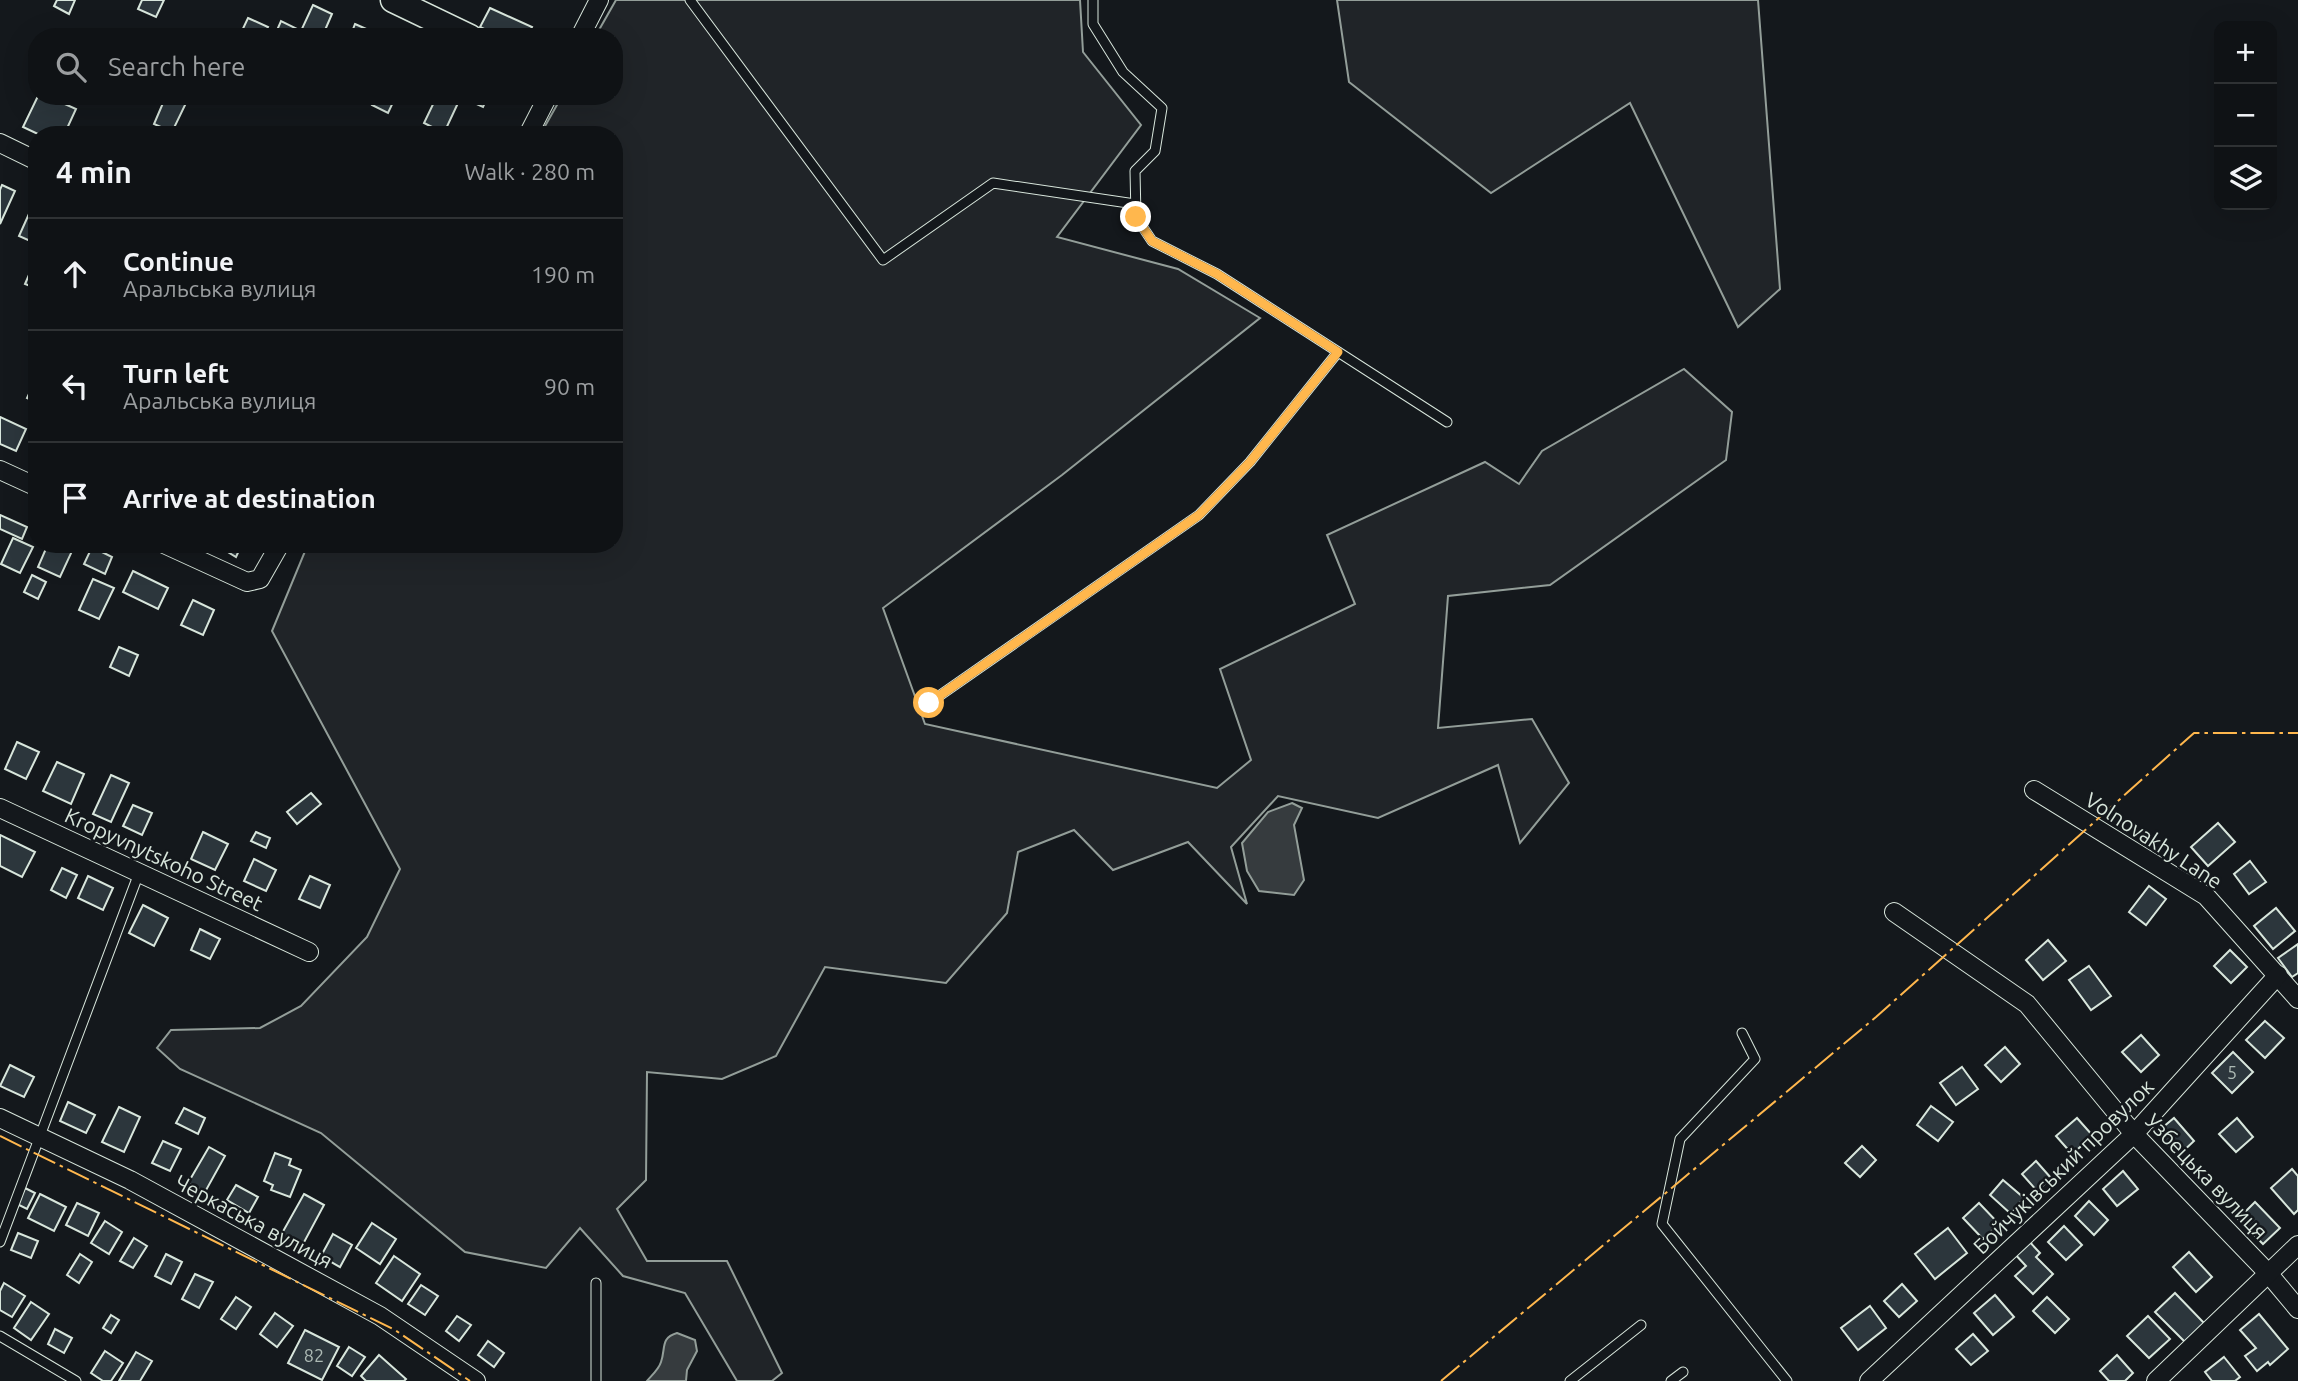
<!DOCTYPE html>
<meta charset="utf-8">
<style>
:root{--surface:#0f1215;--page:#181b1e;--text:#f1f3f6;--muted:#9b9ea0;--line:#2f3234}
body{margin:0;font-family:Ubuntu,sans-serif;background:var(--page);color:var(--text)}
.controls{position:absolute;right:21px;top:21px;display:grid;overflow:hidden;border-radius:14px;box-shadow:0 7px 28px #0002}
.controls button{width:63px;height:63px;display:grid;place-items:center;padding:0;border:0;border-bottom:2px solid var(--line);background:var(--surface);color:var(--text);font:35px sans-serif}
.stop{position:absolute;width:21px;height:21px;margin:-16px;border:5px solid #ffb74d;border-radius:50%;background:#fff}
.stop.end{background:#ffb74d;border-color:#fff;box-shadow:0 2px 7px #0008}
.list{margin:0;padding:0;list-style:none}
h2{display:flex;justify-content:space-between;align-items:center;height:91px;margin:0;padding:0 28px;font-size:30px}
h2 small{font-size:23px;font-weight:400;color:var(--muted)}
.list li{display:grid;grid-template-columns:46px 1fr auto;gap:21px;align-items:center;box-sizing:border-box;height:112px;padding:0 28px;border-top:2px solid var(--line)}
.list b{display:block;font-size:26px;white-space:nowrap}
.list p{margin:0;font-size:23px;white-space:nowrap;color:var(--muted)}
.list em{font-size:23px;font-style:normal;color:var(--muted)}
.icon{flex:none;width:38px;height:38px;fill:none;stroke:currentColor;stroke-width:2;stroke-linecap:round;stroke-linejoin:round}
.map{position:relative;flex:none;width:2298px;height:1381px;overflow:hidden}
.search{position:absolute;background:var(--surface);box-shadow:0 7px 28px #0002;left:28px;top:28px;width:595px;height:77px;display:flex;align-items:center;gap:18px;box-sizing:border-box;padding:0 24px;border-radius:28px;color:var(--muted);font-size:26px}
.panel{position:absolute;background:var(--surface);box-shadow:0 7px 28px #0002;left:28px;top:126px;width:595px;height:427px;border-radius:28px}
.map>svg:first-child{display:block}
.green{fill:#202428;stroke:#939e99;stroke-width:2}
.water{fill:#363b3e;stroke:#939e99;stroke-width:2}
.building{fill:#2c363c;stroke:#d8e6dc;stroke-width:2}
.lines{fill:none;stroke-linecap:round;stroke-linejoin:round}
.lane-casing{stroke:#d8e6dc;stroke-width:11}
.street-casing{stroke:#d8e6dc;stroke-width:20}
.secondary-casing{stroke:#d8e6dc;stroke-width:27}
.lane{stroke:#14181c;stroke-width:9}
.street{stroke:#14181c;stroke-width:18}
.secondary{stroke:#14181c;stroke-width:24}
.power{stroke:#ffb74d;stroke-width:2;stroke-dasharray:24 5 3.5 5;stroke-linecap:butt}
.route{stroke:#ffb74d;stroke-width:9}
.labels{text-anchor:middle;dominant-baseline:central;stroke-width:5;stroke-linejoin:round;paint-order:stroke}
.number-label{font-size:18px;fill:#adbab4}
.street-label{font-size:21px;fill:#d8e6dc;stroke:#14181c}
</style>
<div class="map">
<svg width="2298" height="1381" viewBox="0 0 2298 1381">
<rect width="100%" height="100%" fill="#14181c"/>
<g class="green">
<path d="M 616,0 L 1080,0 L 1083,52 L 1141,125 L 1057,237 L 1178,269 L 1260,318 L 1062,475 L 883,608 L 925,724 L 1217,788 L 1251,760 L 1220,669 L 1355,604 L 1327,535 L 1485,462 L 1519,484 L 1542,451 L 1684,369 L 1732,412 L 1726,460 L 1550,585 L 1448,596 L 1438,728 L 1532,719 L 1569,783 L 1520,843 L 1498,765 L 1378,818 L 1278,796 L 1231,847 L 1247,904 L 1188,842 L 1113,870 L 1074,830 L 1018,852 L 1007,913 L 946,983 L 825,967 L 776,1056 L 722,1079 L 647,1072 L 646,1180 L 617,1209 L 647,1261 L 727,1261 L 782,1373 L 772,1381 L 737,1381 L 685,1293 L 623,1276 L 580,1228 L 546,1268 L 465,1252 L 321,1133 L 180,1069 L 157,1048 L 171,1030 L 260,1028 L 301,1006 L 367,937 L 400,869 L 272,631 L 308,544 L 614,544 L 614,135 L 540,135 L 562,96 L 614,96 L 614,37 L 595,37 Z"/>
<path d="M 1337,0 L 1758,0 L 1780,289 L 1738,327 L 1630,103 L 1491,193 L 1349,82 Z"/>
</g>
<g class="water">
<path d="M 1292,803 L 1302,808 L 1294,825 L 1304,880 L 1294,895 L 1259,891 L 1247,871 L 1242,843 L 1268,812 Z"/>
<path d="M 677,1333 L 695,1340 L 697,1351 L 687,1370 L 686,1381 L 647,1381 C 652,1375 659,1369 661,1362 C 666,1348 660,1338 677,1333 Z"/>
</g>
<g class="building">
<path d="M 57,0 L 75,0 L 69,14 L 54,6 Z"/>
<path d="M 142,0 L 164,0 L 156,17 L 138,9 Z"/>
<path d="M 313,5 L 332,14 L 322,37 L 306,34 L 304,37 L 274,37 L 281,21 L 301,31 Z"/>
<path d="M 490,8 L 532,27 L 527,37 L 501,37 L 480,27 Z"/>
<path d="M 248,18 L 268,27 L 263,37 L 239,37 Z"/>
<path d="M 355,24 L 382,36 L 382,37 L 350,37 Z"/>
<path d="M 38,96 L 47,96 L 76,109 L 64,135 L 40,135 L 23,127 Z"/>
<path d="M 166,96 L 187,101 L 172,132 L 154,124 Z"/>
<path d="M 376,96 L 396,96 L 388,113 L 372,105 Z"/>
<path d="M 437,96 L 458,103 L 444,133 L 424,123 Z"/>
<path d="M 459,96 L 488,96 L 483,107 Z"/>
<path d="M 2,185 L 15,191 L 0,224 L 0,190 Z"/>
<path d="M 33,205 L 37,206 L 37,244 L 19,236 Z"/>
<path d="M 35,261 L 37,284 L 35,288 L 25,284 Z"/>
<path d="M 37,377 L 37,403 L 27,398 Z"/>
<path d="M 0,417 L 26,429 L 16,451 L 0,444 Z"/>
<path d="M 0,515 L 27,527 L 22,539 L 0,529 Z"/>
<path d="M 13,538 L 33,547 L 20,573 L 1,564 Z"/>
<path d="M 48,544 L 64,544 L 73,549 L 60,577 L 38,567 Z"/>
<path d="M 215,544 L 242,544 L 236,557 Z"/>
<path d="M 92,547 L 112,557 L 105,574 L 84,564 Z"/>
<path d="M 133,571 L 168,588 L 158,609 L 123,592 Z"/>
<path d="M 32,575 L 46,582 L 38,599 L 24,592 Z"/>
<path d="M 93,579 L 114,588 L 99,619 L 79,610 Z"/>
<path d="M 193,600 L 214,610 L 203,635 L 181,625 Z"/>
<path d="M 119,647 L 138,655 L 129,676 L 110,667 Z"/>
<path d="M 17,742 L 39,752 L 26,779 L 5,769 Z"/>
<path d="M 57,762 L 84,774 L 71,804 L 43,791 Z"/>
<path d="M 111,775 L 129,783 L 111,822 L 93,814 Z"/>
<path d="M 311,793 L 321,804 L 297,824 L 287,812 Z"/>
<path d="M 133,805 L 152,813 L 142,835 L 123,826 Z"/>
<path d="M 2218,823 L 2235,842 L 2208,866 L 2191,847 Z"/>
<path d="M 203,832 L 228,844 L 215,870 L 191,859 Z"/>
<path d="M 256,832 L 270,838 L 266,848 L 251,841 Z"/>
<path d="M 0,835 L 35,852 L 22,877 L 0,866 Z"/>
<path d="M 254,859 L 276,870 L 266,891 L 244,881 Z"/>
<path d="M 2250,861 L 2266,882 L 2249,894 L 2234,874 Z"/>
<path d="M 62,868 L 77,875 L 66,898 L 51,890 Z"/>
<path d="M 88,876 L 113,888 L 103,910 L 78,898 Z"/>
<path d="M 310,876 L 330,885 L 320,908 L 299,899 Z"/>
<path d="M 2149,886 L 2166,899 L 2146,925 L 2129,912 Z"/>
<path d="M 143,905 L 168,918 L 154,946 L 129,933 Z"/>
<path d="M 2276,908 L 2295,931 L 2273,949 L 2254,926 Z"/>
<path d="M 200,929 L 220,939 L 210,959 L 191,950 Z"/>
<path d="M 2048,940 L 2066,961 L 2043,980 L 2026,960 Z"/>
<path d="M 2298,944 L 2298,973 L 2292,977 L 2278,958 Z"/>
<path d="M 2230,950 L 2247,967 L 2231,983 L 2214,966 Z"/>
<path d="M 2089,966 L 2111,996 L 2091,1010 L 2069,980 Z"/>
<path d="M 2265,1021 L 2284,1038 L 2265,1058 L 2246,1040 Z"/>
<path d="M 2141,1035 L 2159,1055 L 2141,1072 L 2122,1052 Z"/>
<path d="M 2005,1047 L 2020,1064 L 2001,1082 L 1985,1065 Z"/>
<path d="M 2233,1052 L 2253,1072 L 2232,1093 L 2212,1073 Z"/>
<path d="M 10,1065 L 34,1077 L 24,1097 L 0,1086 Z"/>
<path d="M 1962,1067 L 1978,1089 L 1956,1105 L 1940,1083 Z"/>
<path d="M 68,1102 L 95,1115 L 86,1133 L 60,1121 Z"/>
<path d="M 1931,1106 L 1953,1122 L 1938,1141 L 1917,1125 Z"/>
<path d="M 119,1107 L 140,1117 L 124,1152 L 102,1142 Z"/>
<path d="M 184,1108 L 205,1118 L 198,1134 L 176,1123 Z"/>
<path d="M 2077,1118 L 2093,1136 L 2072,1154 L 2056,1136 Z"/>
<path d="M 2174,1118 L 2194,1141 L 2178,1156 L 2157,1132 Z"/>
<path d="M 2237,1118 L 2253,1137 L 2236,1152 L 2219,1134 Z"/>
<path d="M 163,1141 L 181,1149 L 170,1171 L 152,1163 Z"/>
<path d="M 1862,1146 L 1876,1160 L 1860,1177 L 1845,1163 Z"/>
<path d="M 209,1147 L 225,1156 L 205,1192 L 188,1183 Z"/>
<path d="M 275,1153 L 291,1159 L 289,1165 L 301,1170 L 290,1197 L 271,1190 L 273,1185 L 264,1181 Z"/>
<path d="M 2036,1161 L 2051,1178 L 2037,1191 L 2022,1174 Z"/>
<path d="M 2292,1169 L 2298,1176 L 2298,1210 L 2294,1214 L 2271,1188 Z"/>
<path d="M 2123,1171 L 2138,1189 L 2117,1206 L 2103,1189 Z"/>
<path d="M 2003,1180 L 2024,1198 L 2011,1214 L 1990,1195 Z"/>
<path d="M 236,1185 L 258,1197 L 249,1213 L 227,1200 Z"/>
<path d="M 25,1188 L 35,1193 L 27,1209 L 17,1204 Z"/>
<path d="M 40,1194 L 66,1207 L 54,1231 L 28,1218 Z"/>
<path d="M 304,1194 L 324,1205 L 302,1246 L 281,1235 Z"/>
<path d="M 2089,1201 L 2108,1220 L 2094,1235 L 2075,1216 Z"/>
<path d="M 2255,1202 L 2280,1228 L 2263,1244 L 2238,1219 Z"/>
<path d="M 77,1203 L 99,1213 L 88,1236 L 66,1225 Z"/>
<path d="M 1979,1203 L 1999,1224 L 1983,1239 L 1963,1218 Z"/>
<path d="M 105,1221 L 122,1232 L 109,1254 L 91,1243 Z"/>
<path d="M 372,1223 L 396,1239 L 380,1264 L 356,1248 Z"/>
<path d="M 2064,1226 L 2082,1245 L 2066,1260 L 2048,1242 Z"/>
<path d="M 1948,1228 L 1967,1253 L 1935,1279 L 1915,1254 Z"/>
<path d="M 18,1233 L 38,1241 L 31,1258 L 11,1250 Z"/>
<path d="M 333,1234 L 352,1245 L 340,1267 L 321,1256 Z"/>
<path d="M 134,1238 L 147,1246 L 133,1268 L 120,1261 Z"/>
<path d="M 2026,1238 L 2040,1253 L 2036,1257 L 2053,1274 L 2033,1294 L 2015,1276 L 2026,1266 L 2012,1251 Z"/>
<path d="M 2189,1252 L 2212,1277 L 2196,1292 L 2173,1267 Z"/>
<path d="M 80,1254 L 92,1262 L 79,1283 L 67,1275 Z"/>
<path d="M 166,1254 L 182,1262 L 171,1284 L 155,1276 Z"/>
<path d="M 394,1256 L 420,1274 L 402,1301 L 376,1283 Z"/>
<path d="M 195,1274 L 213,1282 L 199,1308 L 182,1299 Z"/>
<path d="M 4,1283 L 25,1296 L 12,1317 L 0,1310 L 0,1291 Z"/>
<path d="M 1902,1284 L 1917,1301 L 1899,1317 L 1884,1301 Z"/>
<path d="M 421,1285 L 438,1296 L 425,1315 L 408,1304 Z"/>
<path d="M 2175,1293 L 2204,1323 L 2185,1342 L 2155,1312 Z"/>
<path d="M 1995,1295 L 2014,1317 L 1993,1335 L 1974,1313 Z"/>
<path d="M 236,1297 L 251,1307 L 236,1329 L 221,1319 Z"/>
<path d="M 2047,1297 L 2069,1319 L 2055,1333 L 2033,1311 Z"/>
<path d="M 31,1302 L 49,1314 L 31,1340 L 14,1328 Z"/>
<path d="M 1870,1306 L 1886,1328 L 1858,1350 L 1841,1328 Z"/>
<path d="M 275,1313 L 293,1326 L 277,1347 L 260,1334 Z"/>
<path d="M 2259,1314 L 2288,1349 L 2270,1365 L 2268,1362 L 2257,1371 L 2245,1356 L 2256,1348 L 2240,1330 Z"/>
<path d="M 111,1315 L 119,1320 L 111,1333 L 103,1328 Z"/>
<path d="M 457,1316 L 471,1325 L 459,1341 L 446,1331 Z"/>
<path d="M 2148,1316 L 2170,1339 L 2149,1358 L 2127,1336 Z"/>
<path d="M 55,1329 L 72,1338 L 64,1353 L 48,1344 Z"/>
<path d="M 305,1330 L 339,1347 L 322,1380 L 288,1363 Z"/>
<path d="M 1973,1334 L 1988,1351 L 1971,1365 L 1956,1349 Z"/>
<path d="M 488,1341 L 504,1353 L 494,1367 L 478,1355 Z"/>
<path d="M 349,1347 L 365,1357 L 352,1376 L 337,1366 Z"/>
<path d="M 105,1351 L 123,1363 L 111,1381 L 103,1381 L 91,1373 Z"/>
<path d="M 136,1352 L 152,1361 L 140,1381 L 119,1381 Z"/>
<path d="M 379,1355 L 406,1379 L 404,1381 L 366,1381 L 361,1376 Z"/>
<path d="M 2117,1355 L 2133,1373 L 2125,1381 L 2109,1381 L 2100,1371 Z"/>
<path d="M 2224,1357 L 2240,1377 L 2235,1381 L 2212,1381 L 2205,1372 Z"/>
</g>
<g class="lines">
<g class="lane-casing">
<g id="lane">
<path d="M 690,0 L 883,260 L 993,183 L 1135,204"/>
<path d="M 1093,0 L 1093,24 L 1123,72 L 1162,108 L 1155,151 L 1135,171 L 1136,217 L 1152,241 L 1217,274 L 1447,422"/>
<path d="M 929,703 L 1199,515 L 1250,462 L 1338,352"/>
<path d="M 1742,1033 L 1755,1059 L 1680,1139 L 1662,1224 L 1787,1381"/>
<path d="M 0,1242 L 139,873"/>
<path d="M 596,1283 L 596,1381"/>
<path d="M 0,1336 L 76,1381"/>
<path d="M 1570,1381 L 1641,1325"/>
<path d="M 1671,1381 L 1683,1372"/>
</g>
</g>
<g class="street-casing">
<g id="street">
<path d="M 580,37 L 599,0"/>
<path d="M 528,135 L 548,96"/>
<path d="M 0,143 L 37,161"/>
<path d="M 0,470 L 37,487"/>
<path d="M 164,544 L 247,582 L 260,579 L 280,544"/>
<path d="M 2034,790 L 2206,896 L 2298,999"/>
<path d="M 0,808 L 309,952"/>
<path d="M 1894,912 L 2027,1004 L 2134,1134 L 2268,1273 L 2298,1309"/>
<path d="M 0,1118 L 130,1180 L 380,1316 L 476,1381"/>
<path d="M 1869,1381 L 2134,1134 L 2278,975"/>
<path d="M 2156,1381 L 2298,1245"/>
</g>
</g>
<g class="secondary-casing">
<path id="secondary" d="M 393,0 L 470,37"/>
</g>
<use href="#lane" class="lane"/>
<use href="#street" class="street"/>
<use href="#secondary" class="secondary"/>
<g class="power">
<path d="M 0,1136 L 395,1330 L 470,1381"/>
<path d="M 1441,1381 L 1876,1017 L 2194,733 L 2298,733"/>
</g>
</g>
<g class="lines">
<path class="route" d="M 929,703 L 1199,515 L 1250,462 L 1338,352 L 1217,274 L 1152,241 L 1136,217"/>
</g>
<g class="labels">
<g class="number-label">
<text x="2232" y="1072">5</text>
<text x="314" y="1355">82</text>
</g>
<g class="street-label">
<text transform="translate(2154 840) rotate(33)">Volnovakhy Lane</text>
<text transform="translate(164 859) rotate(25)">Kropyvnytskoho Street</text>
<text transform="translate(2063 1166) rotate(-44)">Бойчуківський провулок</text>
<text transform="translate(2207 1176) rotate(46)">Узбецька вулиця</text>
<text transform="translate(254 1221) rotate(28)">Черкаська вулиця</text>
</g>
</g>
</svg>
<div class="controls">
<button>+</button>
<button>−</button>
<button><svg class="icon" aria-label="layers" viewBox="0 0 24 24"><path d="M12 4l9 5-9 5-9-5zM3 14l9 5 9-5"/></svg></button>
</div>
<div class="stop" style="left:929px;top:703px"></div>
<div class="stop end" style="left:1136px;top:217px"></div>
<div class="search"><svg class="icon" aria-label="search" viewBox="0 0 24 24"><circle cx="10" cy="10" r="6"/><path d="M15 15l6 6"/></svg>Search here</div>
<section class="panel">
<h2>4 min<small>Walk · 280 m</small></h2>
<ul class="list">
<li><svg class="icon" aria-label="ahead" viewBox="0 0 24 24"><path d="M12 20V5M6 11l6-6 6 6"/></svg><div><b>Continue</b><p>Аральська вулиця</p></div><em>190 m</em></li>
<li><svg class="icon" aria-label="left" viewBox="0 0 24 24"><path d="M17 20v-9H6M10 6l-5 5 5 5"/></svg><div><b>Turn left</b><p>Аральська вулиця</p></div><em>90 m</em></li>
<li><svg class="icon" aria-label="arrive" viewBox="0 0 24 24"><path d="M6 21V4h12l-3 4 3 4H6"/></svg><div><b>Arrive at destination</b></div></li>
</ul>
</section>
</div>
